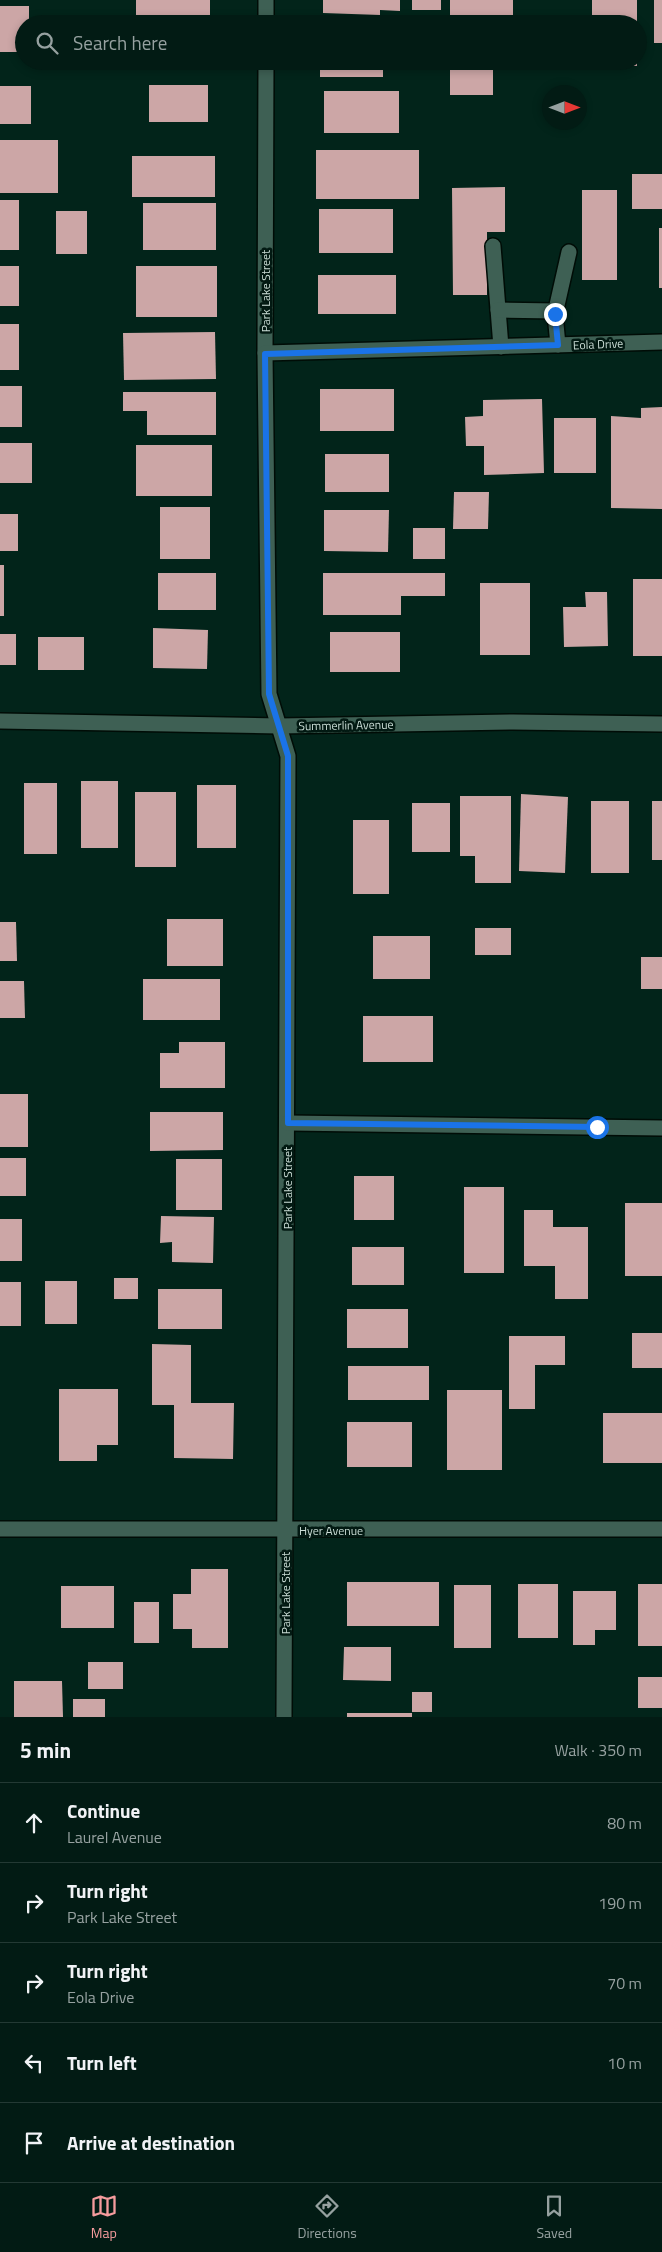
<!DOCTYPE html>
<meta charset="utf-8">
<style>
:root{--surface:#021b14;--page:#102822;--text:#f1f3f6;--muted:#96a1a0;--line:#233934;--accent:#f59b9d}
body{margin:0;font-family:"Titillium Web",sans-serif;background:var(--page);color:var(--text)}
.compass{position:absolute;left:542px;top:85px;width:45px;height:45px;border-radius:50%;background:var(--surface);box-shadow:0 2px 8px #0003;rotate:90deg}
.stop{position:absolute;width:15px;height:15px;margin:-11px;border:4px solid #1a73e8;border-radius:50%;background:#fff}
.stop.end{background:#1a73e8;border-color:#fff;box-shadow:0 1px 5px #0008}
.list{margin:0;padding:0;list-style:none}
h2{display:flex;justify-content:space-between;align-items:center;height:65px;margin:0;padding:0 20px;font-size:21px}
h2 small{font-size:16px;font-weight:400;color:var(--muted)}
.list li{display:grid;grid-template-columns:32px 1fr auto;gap:15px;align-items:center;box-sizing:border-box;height:80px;padding:0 20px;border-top:1px solid var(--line)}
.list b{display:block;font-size:19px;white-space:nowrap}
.list p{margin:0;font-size:16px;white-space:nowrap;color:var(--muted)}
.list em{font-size:16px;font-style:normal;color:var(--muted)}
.icon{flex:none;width:28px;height:28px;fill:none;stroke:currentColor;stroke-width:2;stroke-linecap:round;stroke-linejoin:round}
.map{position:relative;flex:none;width:662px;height:1717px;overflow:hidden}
.search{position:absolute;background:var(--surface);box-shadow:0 2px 8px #0003;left:15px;right:15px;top:15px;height:55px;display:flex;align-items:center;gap:12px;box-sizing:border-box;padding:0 18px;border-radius:28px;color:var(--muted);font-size:19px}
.sheet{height:465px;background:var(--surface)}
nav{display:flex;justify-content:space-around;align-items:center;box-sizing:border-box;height:70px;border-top:1px solid var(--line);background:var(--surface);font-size:14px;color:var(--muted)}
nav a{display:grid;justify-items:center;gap:2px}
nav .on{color:var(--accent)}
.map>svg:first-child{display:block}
.building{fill:#cca6a6}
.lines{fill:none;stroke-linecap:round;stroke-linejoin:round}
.minor-casing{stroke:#000c06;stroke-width:18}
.minor{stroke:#3e6054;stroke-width:15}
.route{stroke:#1a73e8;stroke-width:6}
.labels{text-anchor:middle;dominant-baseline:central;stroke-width:5;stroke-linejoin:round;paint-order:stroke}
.street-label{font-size:12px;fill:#cadcd5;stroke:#021912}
</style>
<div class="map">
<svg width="662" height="1717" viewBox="0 0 662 1717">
<rect width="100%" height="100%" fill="#02241a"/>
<g class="building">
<rect x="136" y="0" width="74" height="15"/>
<path d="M 323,0 L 400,0 L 400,11 L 380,10 L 380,15 L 323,13 Z"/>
<rect x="412" y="0" width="29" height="10"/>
<rect x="450" y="0" width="63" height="24"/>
<rect x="592" y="0" width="45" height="24"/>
<rect x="654" y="0" width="8" height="43"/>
<path d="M 0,6 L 29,6 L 29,24 L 24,24 L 24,52 L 0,52 Z"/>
<rect x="551" y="17" width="27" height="7"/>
<rect x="153" y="61" width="50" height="9"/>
<rect x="320" y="61" width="63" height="16"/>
<rect x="450" y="61" width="43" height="34"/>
<rect x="592" y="61" width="45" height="5"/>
<rect x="149" y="85" width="59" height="37"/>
<rect x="0" y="86" width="31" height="38"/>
<rect x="324" y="91" width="75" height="42"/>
<rect x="0" y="140" width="58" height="53"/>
<rect x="316" y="150" width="103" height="49"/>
<rect x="132" y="156" width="83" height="41"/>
<rect x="632" y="174" width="30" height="35"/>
<path d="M 505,187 L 505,232 L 487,232 L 487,295 L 453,295 L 452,188 Z"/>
<rect x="582" y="190" width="35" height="90"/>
<rect x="0" y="200" width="19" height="50"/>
<rect x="143" y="203" width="73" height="47"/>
<rect x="319" y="209" width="74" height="44"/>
<rect x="56" y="211" width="31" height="43"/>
<rect x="659" y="228" width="3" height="60"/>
<rect x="0" y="266" width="19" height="40"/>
<rect x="136" y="266" width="81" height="51"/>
<rect x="318" y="275" width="78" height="39"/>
<rect x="0" y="324" width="19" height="46"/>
<path d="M 215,332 L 216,379 L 124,380 L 123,333 Z"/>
<rect x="0" y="386" width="22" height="41"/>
<rect x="320" y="389" width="74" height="42"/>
<path d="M 123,392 L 216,392 L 216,435 L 147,435 L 147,411 L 123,411 Z"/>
<path d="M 542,399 L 544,473 L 484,475 L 484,446 L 466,446 L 465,417 L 483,416 L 483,400 Z"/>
<path d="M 662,407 L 662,509 L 611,508 L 611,416 L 641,418 L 641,408 Z"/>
<rect x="554" y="418" width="42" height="55"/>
<rect x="0" y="443" width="32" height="40"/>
<rect x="136" y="445" width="76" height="51"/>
<rect x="325" y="454" width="64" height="38"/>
<path d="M 454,492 L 489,492 L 488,529 L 453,529 Z"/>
<rect x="160" y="507" width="50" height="52"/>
<path d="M 324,510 L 389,510 L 388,552 L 324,551 Z"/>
<rect x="0" y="514" width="18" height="37"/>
<rect x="413" y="528" width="32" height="31"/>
<rect x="0" y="565" width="4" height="51"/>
<rect x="158" y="573" width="58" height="37"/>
<path d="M 323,573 L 445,573 L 445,596 L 401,596 L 401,615 L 323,615 Z"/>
<rect x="633" y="579" width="29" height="77"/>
<rect x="480" y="583" width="50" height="72"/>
<path d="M 585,592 L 607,592 L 608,646 L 564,647 L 563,607 L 586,607 Z"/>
<path d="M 153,628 L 208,630 L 207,669 L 153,668 Z"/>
<rect x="330" y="632" width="70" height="40"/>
<rect x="0" y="634" width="16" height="31"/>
<rect x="38" y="637" width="46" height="33"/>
<rect x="81" y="781" width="37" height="67"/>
<rect x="24" y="783" width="33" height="71"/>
<rect x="197" y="785" width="39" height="63"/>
<rect x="135" y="792" width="41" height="75"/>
<path d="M 521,794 L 568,797 L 565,873 L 519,871 Z"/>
<path d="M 460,796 L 511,796 L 511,883 L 475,883 L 475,856 L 460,856 Z"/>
<rect x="591" y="801" width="38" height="72"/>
<rect x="652" y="801" width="10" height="59"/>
<rect x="412" y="803" width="38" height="49"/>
<rect x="353" y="820" width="36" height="74"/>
<rect x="167" y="919" width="56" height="47"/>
<path d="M 0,922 L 16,922 L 17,961 L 0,961 Z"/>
<rect x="475" y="928" width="36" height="27"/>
<rect x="373" y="936" width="57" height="43"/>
<rect x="641" y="957" width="21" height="32"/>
<rect x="143" y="979" width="77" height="41"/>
<path d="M 0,981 L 24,981 L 25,1018 L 0,1018 Z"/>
<rect x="363" y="1016" width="70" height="46"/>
<path d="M 179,1042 L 225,1042 L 225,1088 L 160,1088 L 160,1053 L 179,1053 Z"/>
<rect x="0" y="1094" width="28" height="53"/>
<path d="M 150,1112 L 223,1112 L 223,1150 L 150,1151 Z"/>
<rect x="0" y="1158" width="26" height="38"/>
<rect x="176" y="1159" width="46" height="51"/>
<rect x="354" y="1176" width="40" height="44"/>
<rect x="464" y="1187" width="40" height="86"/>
<rect x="625" y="1203" width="37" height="73"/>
<path d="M 524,1210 L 553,1210 L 553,1227 L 588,1227 L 588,1299 L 555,1299 L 555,1266 L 524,1266 Z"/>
<path d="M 161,1216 L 214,1217 L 213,1263 L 172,1262 L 172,1242 L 160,1243 Z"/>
<rect x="0" y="1219" width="22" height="42"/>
<rect x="352" y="1247" width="52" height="38"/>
<rect x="114" y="1278" width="24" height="21"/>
<rect x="45" y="1281" width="32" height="43"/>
<rect x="0" y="1282" width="21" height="44"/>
<rect x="158" y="1289" width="64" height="40"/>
<rect x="347" y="1309" width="61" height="39"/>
<rect x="632" y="1333" width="30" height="35"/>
<path d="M 509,1336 L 565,1336 L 565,1365 L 535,1365 L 535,1409 L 509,1409 Z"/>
<path d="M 152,1344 L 191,1345 L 191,1403 L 234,1403 L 233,1459 L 174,1458 L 174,1405 L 152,1405 Z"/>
<rect x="348" y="1366" width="81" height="34"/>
<path d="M 59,1389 L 118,1389 L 118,1445 L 97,1445 L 97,1461 L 59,1461 Z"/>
<rect x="447" y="1390" width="55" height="80"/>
<rect x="603" y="1413" width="59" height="50"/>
<rect x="347" y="1422" width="65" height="45"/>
<path d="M 191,1569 L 228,1569 L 228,1648 L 192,1648 L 192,1629 L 173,1629 L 173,1594 L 191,1594 Z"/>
<rect x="347" y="1582" width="92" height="44"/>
<rect x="518" y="1584" width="40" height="54"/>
<rect x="638" y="1584" width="24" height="62"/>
<rect x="454" y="1585" width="37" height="63"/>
<rect x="61" y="1586" width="53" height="42"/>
<path d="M 573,1591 L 616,1591 L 616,1630 L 595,1630 L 595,1645 L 573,1645 Z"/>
<rect x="134" y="1602" width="25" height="41"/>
<path d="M 344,1647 L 391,1647 L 391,1681 L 343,1680 Z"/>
<rect x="88" y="1662" width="35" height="27"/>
<rect x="638" y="1677" width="24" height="31"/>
<path d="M 14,1681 L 62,1681 L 63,1717 L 14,1717 Z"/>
<rect x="412" y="1692" width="20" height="20"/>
<rect x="73" y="1699" width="32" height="18"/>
<rect x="347" y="1713" width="65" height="4"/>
</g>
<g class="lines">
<g class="minor-casing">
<g id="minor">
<path d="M 266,24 L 266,0"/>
<path d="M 266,61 L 265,353 L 269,694 L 288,756 L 284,1717"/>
<path d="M 493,246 L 501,347"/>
<path d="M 498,310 L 556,311"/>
<path d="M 558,345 L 555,314 L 569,252"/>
<path d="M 265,353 L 662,342"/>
<path d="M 0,721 L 279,726 L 513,722 L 662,724"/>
<path d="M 288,1123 L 662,1128"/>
<path d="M 0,1529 L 662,1529"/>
</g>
</g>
<use href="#minor" class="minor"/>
</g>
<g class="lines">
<path class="route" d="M 555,314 L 558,345 L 265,354 L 269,694 L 288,756 L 288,1123 L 597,1127"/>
</g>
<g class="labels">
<g class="street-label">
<text transform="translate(265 291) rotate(-90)">Park Lake Street</text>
<text transform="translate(598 344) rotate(-2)">Eola Drive</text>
<text transform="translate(346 725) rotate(-1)">Summerlin Avenue</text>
<text transform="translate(287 1188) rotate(-90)">Park Lake Street</text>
<text x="331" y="1530">Hyer Avenue</text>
<text transform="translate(285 1593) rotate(-90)">Park Lake Street</text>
</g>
</g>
</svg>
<svg class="compass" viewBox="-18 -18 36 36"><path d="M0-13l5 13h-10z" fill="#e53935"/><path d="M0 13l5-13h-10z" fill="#96a1a0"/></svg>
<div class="stop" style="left:597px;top:1127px"></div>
<div class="stop end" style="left:555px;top:314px"></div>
<div class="search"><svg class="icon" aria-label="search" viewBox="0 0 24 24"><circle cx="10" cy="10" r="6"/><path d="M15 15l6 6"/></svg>Search here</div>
</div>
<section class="sheet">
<h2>5 min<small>Walk · 350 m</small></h2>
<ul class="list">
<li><svg class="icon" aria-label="ahead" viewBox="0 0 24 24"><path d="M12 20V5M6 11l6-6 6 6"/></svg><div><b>Continue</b><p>Laurel Avenue</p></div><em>80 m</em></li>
<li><svg class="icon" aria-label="right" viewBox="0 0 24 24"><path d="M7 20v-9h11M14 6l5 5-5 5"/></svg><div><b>Turn right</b><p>Park Lake Street</p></div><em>190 m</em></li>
<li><svg class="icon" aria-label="right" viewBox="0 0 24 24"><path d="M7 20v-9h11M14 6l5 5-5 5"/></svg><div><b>Turn right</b><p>Eola Drive</p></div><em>70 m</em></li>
<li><svg class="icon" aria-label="left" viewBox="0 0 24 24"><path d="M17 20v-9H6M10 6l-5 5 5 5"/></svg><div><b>Turn left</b></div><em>10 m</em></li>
<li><svg class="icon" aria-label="arrive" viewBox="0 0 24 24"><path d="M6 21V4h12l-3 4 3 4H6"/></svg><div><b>Arrive at destination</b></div></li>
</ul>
</section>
<nav>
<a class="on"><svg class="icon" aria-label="map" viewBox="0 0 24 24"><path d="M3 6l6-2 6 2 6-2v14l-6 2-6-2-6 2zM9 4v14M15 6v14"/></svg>Map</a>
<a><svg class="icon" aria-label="directions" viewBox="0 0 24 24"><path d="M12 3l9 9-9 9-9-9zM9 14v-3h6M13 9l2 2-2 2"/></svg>Directions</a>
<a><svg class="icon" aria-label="saved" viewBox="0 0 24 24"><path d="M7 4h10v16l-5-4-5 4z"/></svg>Saved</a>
</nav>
